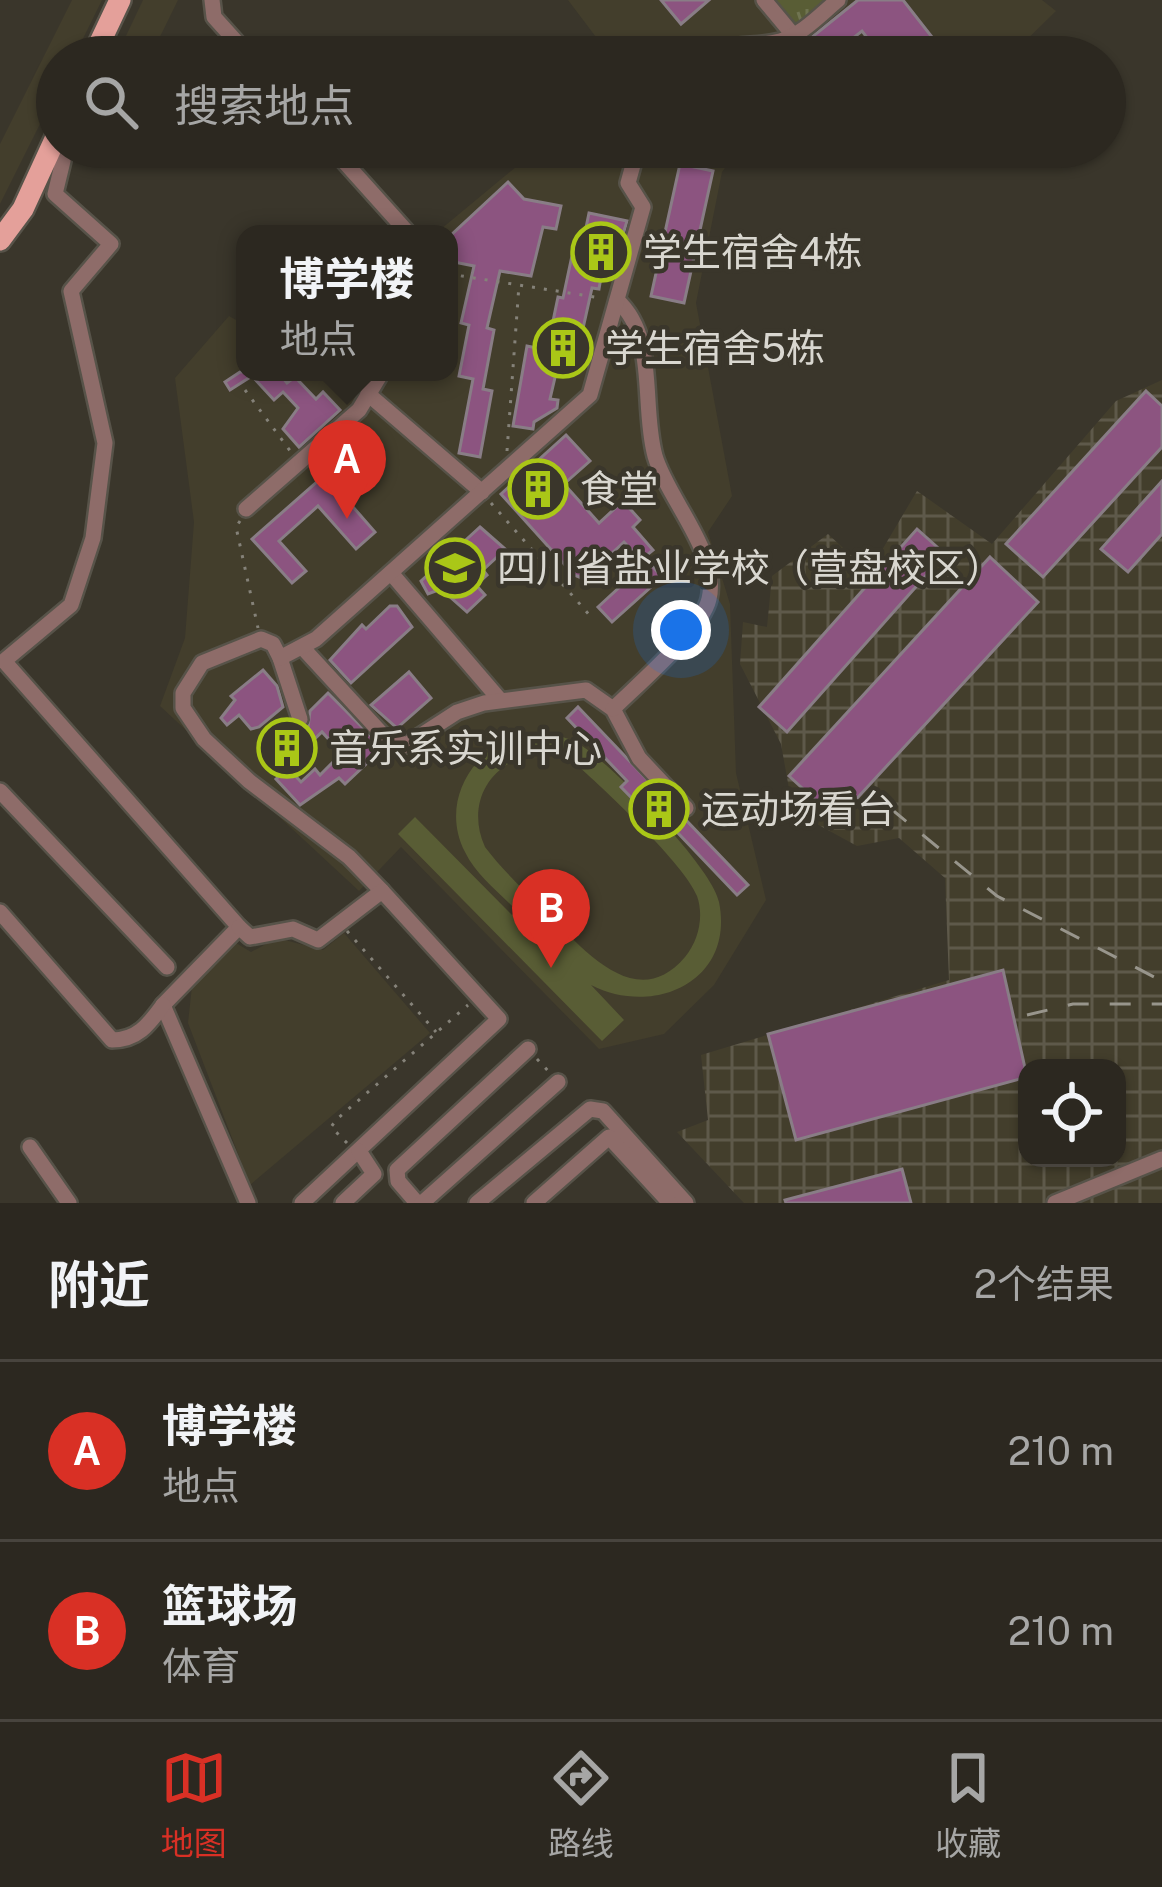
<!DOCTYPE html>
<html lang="zh">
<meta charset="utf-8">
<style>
:root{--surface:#2c2820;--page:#343029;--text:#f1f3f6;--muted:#a6a6a5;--line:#48443e;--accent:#d93025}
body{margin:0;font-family:"Public Sans","Noto Sans SC",sans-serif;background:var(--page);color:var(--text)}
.controls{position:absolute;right:36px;bottom:36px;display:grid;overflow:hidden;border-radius:24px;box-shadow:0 3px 9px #0004}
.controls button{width:108px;height:108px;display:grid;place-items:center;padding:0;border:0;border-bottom:3px solid var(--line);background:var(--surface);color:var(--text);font:60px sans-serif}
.you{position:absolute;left:681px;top:630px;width:42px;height:42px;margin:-30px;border:9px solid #fff;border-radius:50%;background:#1a73e8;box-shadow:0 0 0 18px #1a73e833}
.badge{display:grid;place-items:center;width:78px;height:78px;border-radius:50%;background:var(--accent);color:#fff;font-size:39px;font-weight:700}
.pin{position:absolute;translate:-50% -99px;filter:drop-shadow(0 3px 6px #0008)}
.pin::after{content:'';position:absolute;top:63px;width:42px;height:36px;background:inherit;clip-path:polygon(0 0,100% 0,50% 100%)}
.popup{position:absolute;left:236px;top:225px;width:222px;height:156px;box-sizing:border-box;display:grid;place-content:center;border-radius:24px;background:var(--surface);filter:drop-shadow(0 3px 9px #0005);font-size:39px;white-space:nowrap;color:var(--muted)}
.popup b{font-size:45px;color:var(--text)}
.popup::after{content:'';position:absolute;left:50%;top:100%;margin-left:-24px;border:24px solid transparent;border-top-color:var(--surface)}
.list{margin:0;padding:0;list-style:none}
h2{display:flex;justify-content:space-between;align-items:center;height:156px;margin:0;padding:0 48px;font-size:51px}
h2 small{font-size:39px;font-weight:400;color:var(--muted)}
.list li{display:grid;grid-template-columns:78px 1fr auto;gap:36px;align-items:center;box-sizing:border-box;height:180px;padding:0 48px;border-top:3px solid var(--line)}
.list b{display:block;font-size:45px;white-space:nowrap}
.list p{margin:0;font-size:39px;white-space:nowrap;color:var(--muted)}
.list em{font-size:39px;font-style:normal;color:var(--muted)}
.icon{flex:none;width:66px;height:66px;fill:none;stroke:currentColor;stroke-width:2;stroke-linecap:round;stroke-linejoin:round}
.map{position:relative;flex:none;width:1162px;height:1203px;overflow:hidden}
.search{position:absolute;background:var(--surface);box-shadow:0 3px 9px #0004;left:36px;right:36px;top:36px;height:132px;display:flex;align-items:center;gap:30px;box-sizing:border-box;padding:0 42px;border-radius:66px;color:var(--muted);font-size:45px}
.sheet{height:516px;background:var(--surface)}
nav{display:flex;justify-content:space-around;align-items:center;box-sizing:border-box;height:168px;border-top:3px solid var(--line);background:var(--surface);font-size:33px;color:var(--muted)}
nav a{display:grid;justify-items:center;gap:6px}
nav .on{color:var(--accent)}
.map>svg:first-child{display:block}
.built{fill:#433e2c}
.industrial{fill:url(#industrial-grid);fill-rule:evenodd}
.grass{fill:url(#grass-tufts)}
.pitch{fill:#595d35;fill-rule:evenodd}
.building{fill:#8c5480;stroke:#897d86;stroke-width:3}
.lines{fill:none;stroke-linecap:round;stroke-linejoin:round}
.minor-casing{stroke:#575349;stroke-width:20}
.major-casing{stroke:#575349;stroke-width:26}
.path{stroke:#858279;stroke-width:3;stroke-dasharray:3 9;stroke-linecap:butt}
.minor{stroke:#8e6c69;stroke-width:15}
.major{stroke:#e4a09a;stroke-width:21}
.rail{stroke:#98958c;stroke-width:3;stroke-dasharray:21 21;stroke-linecap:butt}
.labels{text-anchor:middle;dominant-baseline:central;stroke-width:9;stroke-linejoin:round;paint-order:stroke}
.poi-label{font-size:39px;fill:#d9d7d0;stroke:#3a362b;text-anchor:start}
</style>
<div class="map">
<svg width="1162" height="1203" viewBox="0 0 1162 1203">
<defs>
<pattern id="industrial-grid" width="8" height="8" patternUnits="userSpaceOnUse" patternTransform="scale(3)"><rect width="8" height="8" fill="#433e2c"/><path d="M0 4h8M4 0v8" fill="none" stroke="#5e594a"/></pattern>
<pattern id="grass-tufts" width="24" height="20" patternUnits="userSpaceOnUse" patternTransform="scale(3)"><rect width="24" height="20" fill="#595d35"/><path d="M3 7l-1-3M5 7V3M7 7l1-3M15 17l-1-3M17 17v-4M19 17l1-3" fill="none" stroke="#707451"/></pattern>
</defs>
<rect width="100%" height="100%" fill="#3a362b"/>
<g class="built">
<path d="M 72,0 L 102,0 L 74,57 L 57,57 L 57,90 L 0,204 L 0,144 Z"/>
<path d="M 143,0 L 178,0 L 150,57 L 116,57 Z"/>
<path d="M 568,0 L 1042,0 L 1056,11 L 1009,57 L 611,57 Z"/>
<path d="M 540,147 L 740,147 L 722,172 L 696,303 L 732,496 L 708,532 L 730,604 L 736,773 L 766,900 L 714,985 L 664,1034 L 599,1049 L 401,847 L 359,891 L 160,706 L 185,638 L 194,522 L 175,378 L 229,316 L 245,325 L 245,372 L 449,372 L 449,234 L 435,234 Z"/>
<path d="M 793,147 L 908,147 L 895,159 L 856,160 Z"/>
<path d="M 344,933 L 430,1033 L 250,1185 L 188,1023 L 192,986 L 236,943 L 251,952 L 277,938 L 323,950 Z"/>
</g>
<path class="industrial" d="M 1162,380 L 1162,1203 L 744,1203 L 677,1132 L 708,1120 L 701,1055 L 949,980 L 945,878 L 899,838 L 857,846 L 793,811 L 781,744 L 740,664 L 743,622 L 767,627 L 772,576 L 828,534 L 869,572 L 917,491 L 992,544 L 1116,401 ZM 1027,1068 L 1117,1068 L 1117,1158 L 1027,1158 Z"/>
<path class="grass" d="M 774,0 L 827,0 L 796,26 Z"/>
<path class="pitch" d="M 526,734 C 545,733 562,734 579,744 C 611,763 713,868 719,902 C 735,982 653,1017 591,985 L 624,1020 L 602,1041 L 398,834 L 415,817 L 512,915 L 516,910 C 499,892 476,875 465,852 C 439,802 473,745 526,734 ZM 533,754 L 554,755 L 578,766 C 605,790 685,865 697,896 C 704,916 699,940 685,957 C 637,1014 584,950 549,915 C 527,893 504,872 485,847 C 466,805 488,764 533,754 Z"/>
<g class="building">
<path d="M 661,0 L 709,0 L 681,24 Z"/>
<path d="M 858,0 L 903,0 L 939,46 L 925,57 L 882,57 L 862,31 L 829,57 L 811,57 L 802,45 Z"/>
<path d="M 680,164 L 713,171 L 684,303 L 651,296 Z"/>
<path d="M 508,182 L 524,199 L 561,206 L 556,229 L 543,227 L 531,276 L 500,271 L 487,328 L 494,330 L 483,389 L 492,391 L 480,457 L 459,453 L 473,379 L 459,376 L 469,325 L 461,323 L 474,266 L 449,261 L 449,237 Z"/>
<path d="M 589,213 L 627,221 L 610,279 L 601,277 L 599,289 L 592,288 L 576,360 L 560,356 L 550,399 L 558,400 L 557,408 L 534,422 L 533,429 L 513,426 L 527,346 L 547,350 L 558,297 L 563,298 L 573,251 L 581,252 Z"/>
<path d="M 240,372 L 278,372 L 287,383 L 295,377 L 316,399 L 323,392 L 340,410 L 299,447 L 283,429 L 298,408 L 283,392 L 274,400 L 252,376 L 230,390 L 225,382 Z"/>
<path d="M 1146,391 L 1162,406 L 1162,447 L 1043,577 L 1006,544 Z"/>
<path d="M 566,435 L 590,461 L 564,484 L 599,523 L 623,501 L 640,520 L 633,527 L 653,550 L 641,560 L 624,542 L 584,579 L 574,575 L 501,494 Z"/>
<path d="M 344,458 L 359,474 L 339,491 L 375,532 L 356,549 L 318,506 L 279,541 L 306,571 L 292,583 L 252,539 Z"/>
<path d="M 1162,481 L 1162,534 L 1128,572 L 1101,549 Z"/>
<path d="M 480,527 L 512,555 L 502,564 L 496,558 L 483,570 L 487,575 L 476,585 L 485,595 L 467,612 L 441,589 L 428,594 L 421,581 Z"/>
<path d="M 917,529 L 945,554 L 787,732 L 759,707 Z"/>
<path d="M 990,557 L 1038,602 L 837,820 L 789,776 Z"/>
<path d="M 648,561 L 662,577 L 612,622 L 598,607 Z"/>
<path d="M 390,606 L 397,606 L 412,627 L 351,683 L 330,660 L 362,625 L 366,629 Z"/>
<path d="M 263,670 L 277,686 L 283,707 L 259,727 L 251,729 L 239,715 L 227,725 L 221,718 L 235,700 L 231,696 Z"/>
<path d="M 409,672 L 431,698 L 397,728 L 371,705 Z"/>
<path d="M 328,693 L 383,748 L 345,784 L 339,778 L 300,805 L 276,779 L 288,768 L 301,782 L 315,769 L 320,775 L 333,762 L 336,765 L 353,749 L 341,736 L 333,744 L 322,732 L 284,768 L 267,750 L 291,727 L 308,728 L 310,711 Z"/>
<path d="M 578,707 L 748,885 L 737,895 L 675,830 L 669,836 L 621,787 L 627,781 L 567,718 Z"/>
<path d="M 1003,970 L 1027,1077 L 796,1140 L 768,1034 Z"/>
<path d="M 902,1169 L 911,1203 L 786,1203 L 785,1200 Z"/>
</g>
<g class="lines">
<g class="minor-casing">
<g id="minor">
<path d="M 212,0 L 214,17 L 250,57"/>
<path d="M 764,0 L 794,36"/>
<path d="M 703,57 C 731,41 752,48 780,41 C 802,35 821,14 838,0"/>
<path d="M 331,147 L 409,234"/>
<path d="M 49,153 L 63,161 L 55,194 L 111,244 L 71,291 L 105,443 L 93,538 L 71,605 L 4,661 L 239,927 L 163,1005 L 248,1203"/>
<path d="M 368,394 L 482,492"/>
<path d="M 246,509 L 359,410 L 382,372"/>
<path d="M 391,573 L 500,700"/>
<path d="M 302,647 L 383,735 L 406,745 L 457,712 L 484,703 L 586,690 L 613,709 L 639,758 L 686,808"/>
<path d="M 280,658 L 300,719"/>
<path d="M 613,709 C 637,685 702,630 709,599 C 720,553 668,500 655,456 C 641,405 658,337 617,300"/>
<path d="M 0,791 L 167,967"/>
<path d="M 382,891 L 349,857 L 249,781 L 204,739 L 183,708 L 183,693 L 202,663 L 261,639 L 273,644 L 280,658 L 316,639 L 590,395 L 643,207 L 628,183 L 638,147"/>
<path d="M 0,912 L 112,1040 C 138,1040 149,1024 163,1005"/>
<path d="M 239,927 L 250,937 L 293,929 L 318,940 L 382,891 L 499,1019 L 302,1203"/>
<path d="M 30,1147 L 69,1203"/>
<path d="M 343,1203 L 374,1174 L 359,1151"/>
<path d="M 417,1203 L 398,1181 L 397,1170 L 528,1049"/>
<path d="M 422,1203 L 558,1082"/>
<path d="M 477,1203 L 590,1109 L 603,1111 L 686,1203"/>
<path d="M 534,1203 L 609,1137 L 670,1203"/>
<path d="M 1055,1203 L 1162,1159"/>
</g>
</g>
<g class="major-casing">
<g id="major">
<path d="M 93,57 L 120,0"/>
<path d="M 0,240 L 23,209 L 57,135"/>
</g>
</g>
<g class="path">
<path d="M 449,274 L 601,298"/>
<path d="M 245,390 L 291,452"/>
<path d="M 507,451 L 519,285"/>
<path d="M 491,503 L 593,619"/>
<path d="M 240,521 L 236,527 L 258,628"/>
<path d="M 347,931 L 436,1032"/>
<path d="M 537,1059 L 551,1074"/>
<path d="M 347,1143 L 331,1127 L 337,1119 L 468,1005"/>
</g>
<use href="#minor" class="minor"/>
<use href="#major" class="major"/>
<g class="rail">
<path d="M 890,808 L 997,896 L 1162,981"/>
<path d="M 1027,1015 L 1073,1004 L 1162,1004"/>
</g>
</g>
<defs>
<g id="building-ring" transform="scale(3)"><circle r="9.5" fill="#3a362b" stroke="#aac717" stroke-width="1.5"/><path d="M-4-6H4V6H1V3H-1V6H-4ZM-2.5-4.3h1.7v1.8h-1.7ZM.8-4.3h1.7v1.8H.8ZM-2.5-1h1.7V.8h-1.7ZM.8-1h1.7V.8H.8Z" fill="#aac717"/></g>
<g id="university-ring" transform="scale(3)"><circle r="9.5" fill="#3a362b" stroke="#aac717" stroke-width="1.5"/><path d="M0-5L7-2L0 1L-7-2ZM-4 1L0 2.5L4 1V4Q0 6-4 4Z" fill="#aac717"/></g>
</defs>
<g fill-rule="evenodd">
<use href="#building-ring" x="601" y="252"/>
<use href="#building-ring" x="563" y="348"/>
<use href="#building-ring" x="538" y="489"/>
<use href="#university-ring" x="455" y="568"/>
<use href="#building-ring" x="287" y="748"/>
<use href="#building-ring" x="659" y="809"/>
</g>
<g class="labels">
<g class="poi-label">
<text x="643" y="252">学生宿舍4栋</text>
<text x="605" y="348">学生宿舍5栋</text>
<text x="580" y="489">食堂</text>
<text x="497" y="568">四川省盐业学校（营盘校区）</text>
<text x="329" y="748">音乐系实训中心</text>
<text x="701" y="809">运动场看台</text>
</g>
</g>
</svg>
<div class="controls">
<button><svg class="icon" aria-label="locate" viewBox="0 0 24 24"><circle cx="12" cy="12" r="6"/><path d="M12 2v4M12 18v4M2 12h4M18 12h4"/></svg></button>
</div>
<div class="you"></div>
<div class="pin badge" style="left:347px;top:519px">A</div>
<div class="popup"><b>博学楼</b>地点</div>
<div class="pin badge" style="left:551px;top:968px">B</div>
<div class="search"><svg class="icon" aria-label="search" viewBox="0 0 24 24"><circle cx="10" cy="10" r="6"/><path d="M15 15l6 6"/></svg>搜索地点</div>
</div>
<section class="sheet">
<h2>附近<small>2个结果</small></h2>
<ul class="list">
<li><span class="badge">A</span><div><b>博学楼</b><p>地点</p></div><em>210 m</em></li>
<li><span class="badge">B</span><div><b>篮球场</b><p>体育</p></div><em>210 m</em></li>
</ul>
</section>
<nav>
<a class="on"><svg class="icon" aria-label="map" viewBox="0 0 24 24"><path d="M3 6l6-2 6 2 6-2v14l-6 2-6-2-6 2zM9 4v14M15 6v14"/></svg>地图</a>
<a><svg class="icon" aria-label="directions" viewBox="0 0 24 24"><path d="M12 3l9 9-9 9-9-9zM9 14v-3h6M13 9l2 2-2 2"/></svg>路线</a>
<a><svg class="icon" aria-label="saved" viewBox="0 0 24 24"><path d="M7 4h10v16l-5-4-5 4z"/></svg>收藏</a>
</nav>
